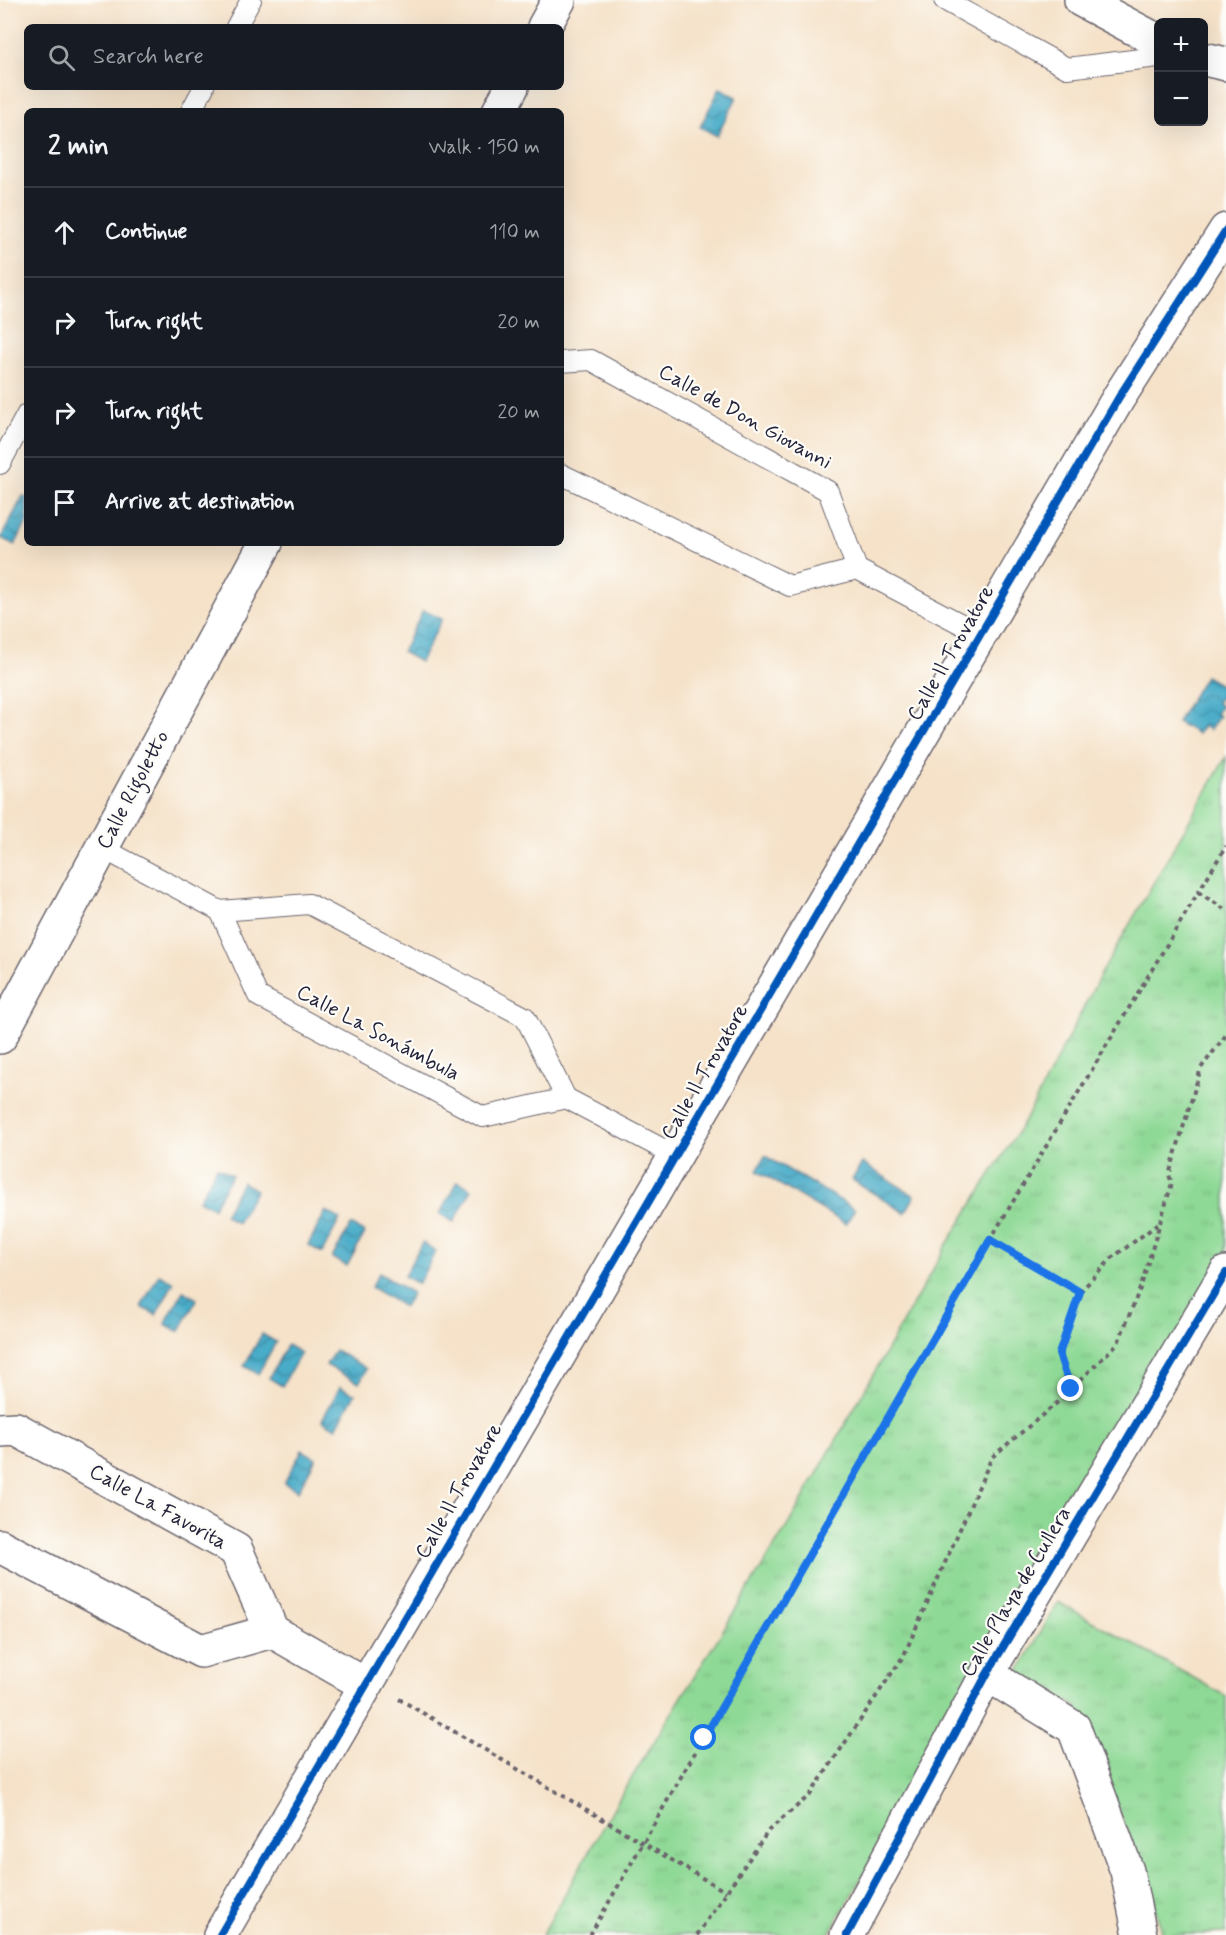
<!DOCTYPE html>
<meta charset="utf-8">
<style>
:root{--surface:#171b24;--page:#242831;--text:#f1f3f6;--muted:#9ea1a6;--line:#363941}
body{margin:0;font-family:Mynerve,sans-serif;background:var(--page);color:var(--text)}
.controls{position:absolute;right:18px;top:18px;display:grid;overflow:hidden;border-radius:9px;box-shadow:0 6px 24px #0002}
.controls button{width:54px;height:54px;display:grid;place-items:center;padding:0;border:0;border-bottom:2px solid var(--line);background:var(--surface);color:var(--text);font:30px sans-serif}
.stop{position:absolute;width:18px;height:18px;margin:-14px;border:4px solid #1a73e8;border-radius:50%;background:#fff}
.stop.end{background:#1a73e8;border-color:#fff;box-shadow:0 2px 6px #0008}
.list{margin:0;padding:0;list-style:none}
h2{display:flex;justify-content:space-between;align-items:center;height:78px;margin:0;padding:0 24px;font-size:26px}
h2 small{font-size:20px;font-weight:400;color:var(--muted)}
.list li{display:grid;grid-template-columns:39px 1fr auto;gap:18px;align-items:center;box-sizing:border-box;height:90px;padding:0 24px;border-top:2px solid var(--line)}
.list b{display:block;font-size:22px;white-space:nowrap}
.list em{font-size:20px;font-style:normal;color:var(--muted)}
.icon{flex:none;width:33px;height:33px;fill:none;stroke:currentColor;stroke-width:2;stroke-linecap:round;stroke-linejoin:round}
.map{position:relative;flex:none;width:1226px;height:1935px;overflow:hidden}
.search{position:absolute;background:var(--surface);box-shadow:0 6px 24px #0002;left:24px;top:24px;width:540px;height:66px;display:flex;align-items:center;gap:15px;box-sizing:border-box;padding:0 21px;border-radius:9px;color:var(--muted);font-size:22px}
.panel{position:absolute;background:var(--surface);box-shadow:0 6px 24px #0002;left:24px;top:108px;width:540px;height:438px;border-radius:9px}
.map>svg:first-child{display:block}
.park{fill:url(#park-tufts);stroke:#587e68;stroke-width:1.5}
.water{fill:url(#water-waves);stroke:#366782;stroke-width:1.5}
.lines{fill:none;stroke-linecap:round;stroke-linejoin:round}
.lane-casing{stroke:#6c656d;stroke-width:22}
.street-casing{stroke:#6c656d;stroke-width:36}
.path{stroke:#6c656d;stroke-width:4;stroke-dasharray:4.5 4.5;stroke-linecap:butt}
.lane{stroke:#fff;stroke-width:20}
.street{stroke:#fff;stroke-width:33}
.cycleway-casing{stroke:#fdfcf7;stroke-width:11}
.cycleway{stroke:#0057b8;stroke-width:8}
.route{stroke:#1a73e8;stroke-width:8}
.labels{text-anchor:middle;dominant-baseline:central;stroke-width:4.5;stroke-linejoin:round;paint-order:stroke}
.street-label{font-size:21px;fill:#22223b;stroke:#fdfcf7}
</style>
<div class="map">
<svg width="1226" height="1935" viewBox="0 0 1226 1935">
<defs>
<pattern id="park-tufts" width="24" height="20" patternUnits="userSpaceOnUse" patternTransform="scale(1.5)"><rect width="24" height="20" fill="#8ed995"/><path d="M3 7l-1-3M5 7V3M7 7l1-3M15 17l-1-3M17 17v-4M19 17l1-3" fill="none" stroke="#7aba81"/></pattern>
<pattern id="water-waves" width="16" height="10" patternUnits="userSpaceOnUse" patternTransform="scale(1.5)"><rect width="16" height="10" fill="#49acc8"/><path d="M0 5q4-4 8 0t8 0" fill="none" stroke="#3c8ca4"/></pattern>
</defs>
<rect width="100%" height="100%" fill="#fdfcf7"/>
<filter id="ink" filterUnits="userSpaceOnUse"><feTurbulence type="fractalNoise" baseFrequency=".0167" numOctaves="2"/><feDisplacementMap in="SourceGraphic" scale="12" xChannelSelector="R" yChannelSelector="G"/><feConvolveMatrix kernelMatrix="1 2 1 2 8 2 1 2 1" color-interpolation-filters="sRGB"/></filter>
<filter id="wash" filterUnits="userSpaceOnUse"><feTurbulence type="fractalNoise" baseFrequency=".008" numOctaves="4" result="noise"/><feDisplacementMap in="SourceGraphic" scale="24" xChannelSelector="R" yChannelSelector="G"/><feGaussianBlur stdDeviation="1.35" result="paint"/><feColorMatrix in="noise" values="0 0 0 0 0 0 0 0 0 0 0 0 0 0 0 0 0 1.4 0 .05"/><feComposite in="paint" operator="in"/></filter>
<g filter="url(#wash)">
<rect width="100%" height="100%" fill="#f5e2c9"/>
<g class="park">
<path d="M 1226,757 L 1226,1256 L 828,1935 L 542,1935 L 618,1800 L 788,1525 L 946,1246 L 1028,1115 L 1101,974 Z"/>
<path d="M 1058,1602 L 1226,1696 L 1226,1933 L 1163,1935 L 1142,1867 L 1077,1707 L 1018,1672 Z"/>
</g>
<g class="water">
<path d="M 720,88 L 737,97 L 717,136 L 700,127 Z"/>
<path d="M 23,496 L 27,498 L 27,522 L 15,545 L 1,538 Z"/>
<path d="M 423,610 L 442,619 L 420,662 L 402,652 Z"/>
<path d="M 1205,676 L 1226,688 L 1217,703 L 1221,706 L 1216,714 L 1219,716 L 1210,730 L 1203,726 L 1198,734 L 1177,722 Z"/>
<path d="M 765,1156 L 855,1209 L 846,1224 L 757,1171 Z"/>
<path d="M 862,1163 L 915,1196 L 905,1213 L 852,1180 Z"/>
<path d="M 217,1167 L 232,1175 L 213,1208 L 199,1200 Z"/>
<path d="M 458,1181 L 472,1189 L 454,1222 L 440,1214 Z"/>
<path d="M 242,1182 L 256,1190 L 237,1223 L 224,1215 Z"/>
<path d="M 326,1211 L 340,1219 L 322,1253 L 308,1245 Z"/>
<path d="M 351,1225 L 365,1233 L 347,1266 L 332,1258 Z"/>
<path d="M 422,1243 L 436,1251 L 418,1284 L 404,1276 Z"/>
<path d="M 379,1273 L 412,1293 L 404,1307 L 371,1287 Z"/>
<path d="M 159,1274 L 174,1282 L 156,1315 L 141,1307 Z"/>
<path d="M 183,1291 L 197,1299 L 179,1332 L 165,1324 Z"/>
<path d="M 262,1334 L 276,1342 L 258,1374 L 244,1366 Z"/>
<path d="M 287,1345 L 301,1353 L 282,1386 L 269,1378 Z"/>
<path d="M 335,1350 L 367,1369 L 359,1383 L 326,1365 Z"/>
<path d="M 340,1387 L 355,1394 L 336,1428 L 322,1420 Z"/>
<path d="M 302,1450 L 316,1458 L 298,1491 L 284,1483 Z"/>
</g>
</g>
<g filter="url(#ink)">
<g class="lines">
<g class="lane-casing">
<g id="lane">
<path d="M 944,0 L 1067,68 L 1158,57"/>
<path d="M 236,27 L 251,0"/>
<path d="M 191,111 L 204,87"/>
<path d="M 561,362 L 591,360 L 828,491 L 857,569 L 982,635"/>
<path d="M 0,464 L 27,414"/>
<path d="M 561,474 L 790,586 L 857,569"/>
<path d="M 102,848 L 220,911 L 309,904 L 525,1017 L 566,1098 L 676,1156"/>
<path d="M 220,911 L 258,996 L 483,1117 L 566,1098"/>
</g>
</g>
<g class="street-casing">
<g id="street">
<path d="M 1081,0 L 1158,41"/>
<path d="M 544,27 L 559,0"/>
<path d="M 1204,59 L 1226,64"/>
<path d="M 499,111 L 512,87"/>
<path d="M 0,1037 L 266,543"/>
<path d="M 0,1430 L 16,1429 L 236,1550 L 272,1631 L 366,1685"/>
<path d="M 0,1546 L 201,1651 L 272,1631"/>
<path d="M 987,1674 L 1074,1728 L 1127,1871 L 1140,1935"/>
<path d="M 220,1935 L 1119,397 L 1226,230"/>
<path d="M 847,1935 L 987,1674 L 1226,1273"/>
</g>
</g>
<g class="path">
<path d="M 1198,892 L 1226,910"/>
<path d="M 990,1240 L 1080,1292 L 1059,1354 L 1071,1389"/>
<path d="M 1080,1292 L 1112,1258 L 1158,1224"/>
<path d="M 399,1699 L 726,1892"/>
<path d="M 590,1935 L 990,1240 L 1226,846"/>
<path d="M 697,1935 L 769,1830 L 810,1795 L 904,1655 L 992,1457 L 1058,1402 L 1118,1343 L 1141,1286 L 1172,1183 L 1169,1175 L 1201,1068 L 1226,1035"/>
</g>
<use href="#lane" class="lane"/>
<use href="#street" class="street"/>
<g class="cycleway-casing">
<g id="cycleway">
<path d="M 220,1935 L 1119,397 L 1226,230"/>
<path d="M 847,1935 L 987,1674 L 1226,1273"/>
</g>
</g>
<use href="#cycleway" class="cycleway"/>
</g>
</g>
<g class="lines" filter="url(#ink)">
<path class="route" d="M 704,1738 L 990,1240 L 1080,1292 L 1059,1354 L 1071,1389"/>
</g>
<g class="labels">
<g class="street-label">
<text transform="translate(745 417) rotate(29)">Calle de Don Giovanni</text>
<text transform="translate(951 653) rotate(-60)">Calle Il Trovatore</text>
<text transform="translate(133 790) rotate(-62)">Calle Rigoletto</text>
<text transform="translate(378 1033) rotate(28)">Calle La Sonámbula</text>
<text transform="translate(705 1072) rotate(-60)">Calle Il Trovatore</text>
<text transform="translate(459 1491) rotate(-60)">Calle Il Trovatore</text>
<text transform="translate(158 1507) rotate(29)">Calle La Favorita</text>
<text transform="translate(1016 1592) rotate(-59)">Calle Playa de Cullera</text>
</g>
</g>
</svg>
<div class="controls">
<button>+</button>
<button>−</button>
</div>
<div class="stop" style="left:704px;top:1738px"></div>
<div class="stop end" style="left:1071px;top:1389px"></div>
<div class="search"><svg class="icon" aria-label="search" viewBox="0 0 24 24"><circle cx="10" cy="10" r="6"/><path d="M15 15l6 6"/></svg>Search here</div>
<section class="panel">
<h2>2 min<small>Walk · 150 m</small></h2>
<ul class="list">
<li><svg class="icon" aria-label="ahead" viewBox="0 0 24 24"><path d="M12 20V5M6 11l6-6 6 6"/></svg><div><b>Continue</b></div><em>110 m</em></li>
<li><svg class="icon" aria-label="right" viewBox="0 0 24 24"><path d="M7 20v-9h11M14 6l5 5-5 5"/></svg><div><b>Turn right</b></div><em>20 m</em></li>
<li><svg class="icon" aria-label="right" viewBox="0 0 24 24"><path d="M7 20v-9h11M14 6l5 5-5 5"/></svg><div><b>Turn right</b></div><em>20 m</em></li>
<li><svg class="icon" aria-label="arrive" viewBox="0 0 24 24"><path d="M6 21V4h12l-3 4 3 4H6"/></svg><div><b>Arrive at destination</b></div></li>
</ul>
</section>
</div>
